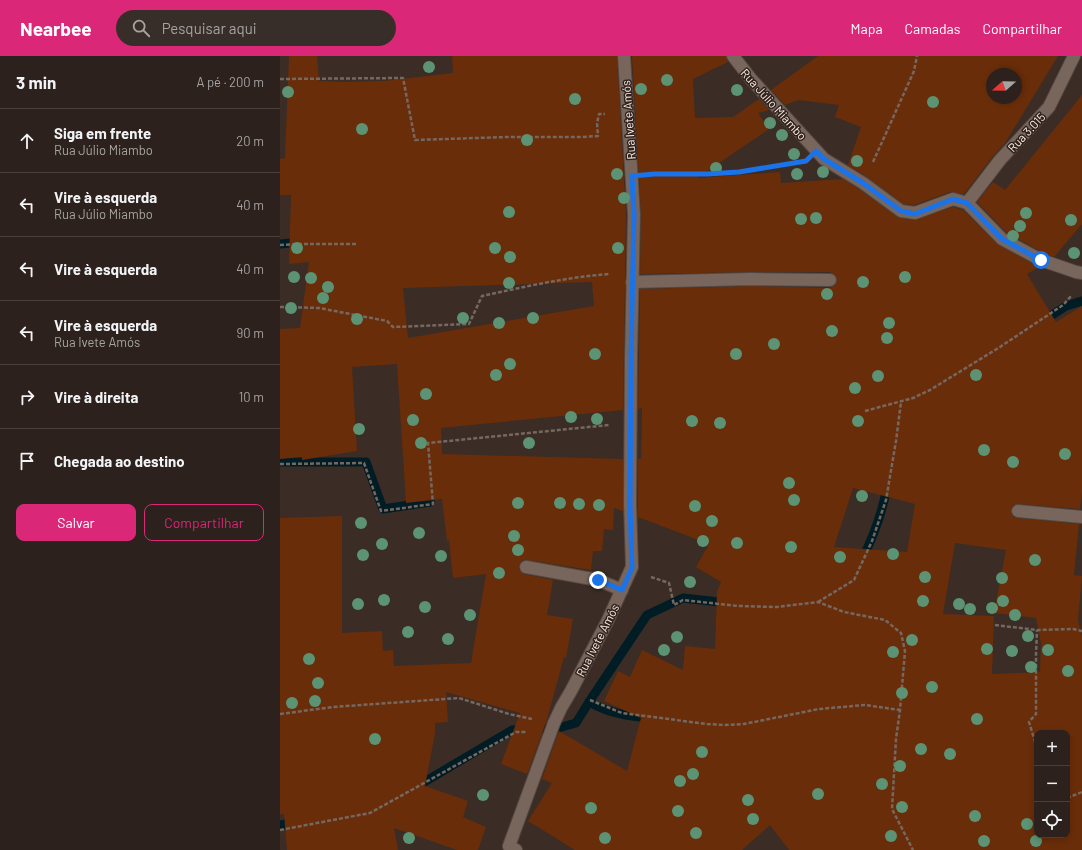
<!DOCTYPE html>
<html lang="pt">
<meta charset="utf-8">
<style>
:root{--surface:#2c211c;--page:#382e29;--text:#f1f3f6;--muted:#a6a3a3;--line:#483e3b;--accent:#db2777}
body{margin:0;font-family:Barlow,sans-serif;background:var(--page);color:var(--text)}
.controls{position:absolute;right:12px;bottom:12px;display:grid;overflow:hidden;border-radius:8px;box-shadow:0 2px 6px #0003}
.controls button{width:36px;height:36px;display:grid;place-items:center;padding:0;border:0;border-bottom:1px solid var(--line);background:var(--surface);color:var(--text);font:20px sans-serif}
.compass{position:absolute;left:706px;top:12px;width:36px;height:36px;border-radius:50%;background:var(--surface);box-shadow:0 2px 6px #0003;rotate:250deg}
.stop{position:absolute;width:12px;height:12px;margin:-9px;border:3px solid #1a73e8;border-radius:50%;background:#fff}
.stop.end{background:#1a73e8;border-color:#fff;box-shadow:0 1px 4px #0008}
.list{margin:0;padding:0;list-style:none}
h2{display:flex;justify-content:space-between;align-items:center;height:52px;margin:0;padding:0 16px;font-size:17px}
h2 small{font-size:13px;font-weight:400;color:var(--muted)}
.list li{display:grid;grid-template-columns:26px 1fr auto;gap:12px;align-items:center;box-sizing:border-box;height:64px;padding:0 16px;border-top:1px solid var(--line)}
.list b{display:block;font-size:15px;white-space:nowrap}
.list p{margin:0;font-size:13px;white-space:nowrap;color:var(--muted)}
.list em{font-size:13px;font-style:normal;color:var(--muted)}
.actions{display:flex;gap:8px;padding:12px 16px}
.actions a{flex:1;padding:9px 0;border:1px solid var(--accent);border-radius:8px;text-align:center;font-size:14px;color:var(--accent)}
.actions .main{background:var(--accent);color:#fff}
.icon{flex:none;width:22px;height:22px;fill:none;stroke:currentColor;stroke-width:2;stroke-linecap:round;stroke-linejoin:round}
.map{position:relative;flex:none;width:802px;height:794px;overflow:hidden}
header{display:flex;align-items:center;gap:24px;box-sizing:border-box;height:56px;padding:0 20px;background:var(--accent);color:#fff}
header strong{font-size:19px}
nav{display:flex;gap:22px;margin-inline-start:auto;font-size:14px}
.search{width:280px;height:36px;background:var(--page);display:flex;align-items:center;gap:10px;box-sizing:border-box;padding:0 14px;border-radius:22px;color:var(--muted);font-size:15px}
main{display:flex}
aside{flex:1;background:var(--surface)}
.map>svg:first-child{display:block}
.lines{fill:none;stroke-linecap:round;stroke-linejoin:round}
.stream{stroke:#001c24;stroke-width:9}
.building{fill:#6a2d09;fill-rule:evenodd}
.street-casing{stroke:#554842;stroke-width:14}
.path{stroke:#756861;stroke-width:2.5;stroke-dasharray:4 2;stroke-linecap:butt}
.street{stroke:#78665d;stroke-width:12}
.tree{fill:#5b9374}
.route{stroke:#1a73e8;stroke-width:5}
.labels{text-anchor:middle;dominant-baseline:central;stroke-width:3;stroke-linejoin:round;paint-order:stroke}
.street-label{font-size:12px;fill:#f7ede8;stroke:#31221b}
</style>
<header>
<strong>Nearbee</strong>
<div class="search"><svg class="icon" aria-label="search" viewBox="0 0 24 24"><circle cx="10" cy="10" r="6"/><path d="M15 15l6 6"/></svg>Pesquisar aqui</div>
<nav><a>Mapa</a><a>Camadas</a><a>Compartilhar</a></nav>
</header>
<main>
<aside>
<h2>3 min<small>A pé · 200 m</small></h2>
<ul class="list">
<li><svg class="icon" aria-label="ahead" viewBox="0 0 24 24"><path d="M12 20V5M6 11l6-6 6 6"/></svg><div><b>Siga em frente</b><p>Rua Júlio Miambo</p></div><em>20 m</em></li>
<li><svg class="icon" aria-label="left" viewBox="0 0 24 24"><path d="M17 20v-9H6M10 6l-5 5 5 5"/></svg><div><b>Vire à esquerda</b><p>Rua Júlio Miambo</p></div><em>40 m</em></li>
<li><svg class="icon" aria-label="left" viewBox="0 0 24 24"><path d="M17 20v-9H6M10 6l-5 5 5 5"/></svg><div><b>Vire à esquerda</b></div><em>40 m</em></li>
<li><svg class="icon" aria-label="left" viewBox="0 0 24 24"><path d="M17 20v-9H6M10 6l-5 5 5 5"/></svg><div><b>Vire à esquerda</b><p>Rua Ivete Amós</p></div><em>90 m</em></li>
<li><svg class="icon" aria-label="right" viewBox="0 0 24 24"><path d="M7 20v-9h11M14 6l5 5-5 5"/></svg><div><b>Vire à direita</b></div><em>10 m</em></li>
<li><svg class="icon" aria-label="arrive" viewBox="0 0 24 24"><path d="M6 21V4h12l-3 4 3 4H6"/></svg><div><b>Chegada ao destino</b></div></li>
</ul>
<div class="actions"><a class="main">Salvar</a><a>Compartilhar</a></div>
</aside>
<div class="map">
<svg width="802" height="794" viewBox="0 0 802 794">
<rect width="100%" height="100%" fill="#3b2c25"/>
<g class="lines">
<g class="stream">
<path d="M 0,188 L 21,186"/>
<path d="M 763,265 L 786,250 L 802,245"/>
<path d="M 0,406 L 86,406 L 103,453 L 150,446 L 149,433"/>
<path d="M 582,504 C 593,481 603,456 607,430"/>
<path d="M 370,662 C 347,660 329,657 309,646 L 367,559 L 403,542 L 448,547"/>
<path d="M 136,731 L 232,674 L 278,672 L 296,667 L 309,646"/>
<path d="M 0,769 L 16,766"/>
</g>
</g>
<g class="building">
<path d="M 9,0 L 37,0 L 39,25 L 67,26 L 104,25 L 173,17 L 172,0 L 337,0 L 346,159 L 343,354 L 161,372 L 162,398 L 343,403 L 343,455 L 334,452 L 333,474 L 324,473 L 322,495 L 313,495 L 311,514 L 247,504 L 243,504 L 239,509 L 239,514 L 244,518 L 273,524 L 267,559 L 293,563 L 286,602 L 284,601 L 266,667 L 247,718 L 221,708 L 240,657 L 166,636 L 168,666 L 155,667 L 155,677 L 145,730 L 188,745 L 183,761 L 206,771 L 198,794 L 177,794 L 114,772 L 118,794 L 7,794 L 4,758 L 0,758 L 0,462 L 62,460 L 62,577 L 102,575 L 103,595 L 113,594 L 114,610 L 191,607 L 206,518 L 173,522 L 169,484 L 167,485 L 162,443 L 126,447 L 117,308 L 72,311 L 77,395 L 22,404 L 22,401 L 0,403 L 0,273 L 20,272 L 29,206 L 9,208 L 11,139 L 0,139 L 0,103 L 5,102 ZM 312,226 L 314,250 L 128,282 L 123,232 Z"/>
<path d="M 352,0 L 446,0 L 448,6 L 413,23 L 415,62 L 453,61 L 479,43 L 489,54 L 478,57 L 489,73 L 417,122 L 500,116 L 501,127 L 563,123 L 579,133 L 617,161 L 634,164 L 673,151 L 683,154 L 717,188 L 759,211 L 747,218 L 776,266 L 802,250 L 802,436 L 800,453 L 739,448 L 732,450 L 731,455 L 733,461 L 737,462 L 799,468 L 794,519 L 802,520 L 798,564 L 802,581 L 802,794 L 509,794 L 490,769 L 462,794 L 295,794 L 248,765 L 272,727 L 262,723 L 279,675 L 347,715 L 361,662 L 324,645 L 338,615 L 350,621 L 362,594 L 403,614 L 405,590 L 435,593 L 437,536 L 441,526 L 416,511 L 429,488 L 358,461 L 358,403 L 361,403 L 362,352 L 358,353 L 360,233 L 471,230 L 550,232 L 554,230 L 557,224 L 556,220 L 550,216 L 471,216 L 360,218 L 361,159 ZM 573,432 L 635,448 L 627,496 L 554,491 ZM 675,487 L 726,494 L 714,557 L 756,562 L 761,587 L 760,616 L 712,618 L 714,560 L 663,558 ZM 757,677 L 787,677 L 787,779 L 757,779 Z"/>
<path d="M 538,0 L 778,0 L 725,87 L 714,99 L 684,138 L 670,136 L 634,149 L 624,148 L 587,121 L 568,109 L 581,71 L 555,61 L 559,49 L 519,44 L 505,49 L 491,34 ZM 712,18 L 736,18 L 736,42 L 712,42 Z"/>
<path d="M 802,39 L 802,168 L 774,201 L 764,197 L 727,177 L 697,146 L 713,126 L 725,134 Z"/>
</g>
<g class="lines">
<g class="street-casing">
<g id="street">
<path d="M 453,0 L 471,23 L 544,103 L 583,127 L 621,155 L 635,157 L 673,143 L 687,147 L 722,183 L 761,204 L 796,216 L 802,217"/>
<path d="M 687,147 L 720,104 L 769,51 L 794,0"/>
<path d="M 352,226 L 471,223 L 550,224"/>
<path d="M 738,455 L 802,461"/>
<path d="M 246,511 L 318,524 L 342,534"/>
<path d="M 236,794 L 229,790 L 274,667 L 281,652 L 291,635 L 328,564 L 352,511 L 350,448 L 351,302 L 354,159 L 344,0"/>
</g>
</g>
<g class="path">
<path d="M 0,23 L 123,22 L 135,84 L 227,81 L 301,81 L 318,80 L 317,67 L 319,58 L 325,58"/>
<path d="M 593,106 L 634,15 L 637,0"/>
<path d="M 373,118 L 427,118 L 459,116 L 517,107"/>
<path d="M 0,189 L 22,188 L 77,188"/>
<path d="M 0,251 L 39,252 L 107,265 L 113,271 L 189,268 L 202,240 C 244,231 286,221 330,218"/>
<path d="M 585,355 L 633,342 L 650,334 L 720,291 L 783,249 L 792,239"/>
<path d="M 0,408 L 84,407 L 101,455 L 153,448 L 148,387 L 329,369"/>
<path d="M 371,521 L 389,527 L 394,549 L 403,544 L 458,550 L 497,551 L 538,546 L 564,556 L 605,564 L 621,577 L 625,595 L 620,654 L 616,683 L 612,753 L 633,794"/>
<path d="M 538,546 L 574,524 L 592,485 L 606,444 L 616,385 L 621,346"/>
<path d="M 715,569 L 757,574 L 793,573 L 802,575"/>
<path d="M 310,644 L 342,657 L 427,668 L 445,669 L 464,668 L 539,653 L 585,649 L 620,654"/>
<path d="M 0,658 L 53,651 L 179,642 L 229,658 L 252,663"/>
<path d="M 757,692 L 749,666 L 756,658 L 756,598 L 757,574"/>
<path d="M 787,742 L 802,736"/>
<path d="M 0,774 L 90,757 L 236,676 L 247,676"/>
</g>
<use href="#street" class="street"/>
</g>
<g class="tree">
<circle cx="149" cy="11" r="6"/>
<circle cx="387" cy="24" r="6"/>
<circle cx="361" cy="33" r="6"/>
<circle cx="457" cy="34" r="6"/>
<circle cx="8" cy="36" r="6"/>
<circle cx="295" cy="43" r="6"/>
<circle cx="653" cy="46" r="6"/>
<circle cx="490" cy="67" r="6"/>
<circle cx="82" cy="73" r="6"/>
<circle cx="502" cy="79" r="6"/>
<circle cx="247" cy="84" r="6"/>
<circle cx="514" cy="98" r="6"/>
<circle cx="577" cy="105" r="6"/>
<circle cx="436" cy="112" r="6"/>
<circle cx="543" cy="116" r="6"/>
<circle cx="337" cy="118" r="6"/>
<circle cx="517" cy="118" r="6"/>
<circle cx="344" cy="142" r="6"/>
<circle cx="229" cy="156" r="6"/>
<circle cx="746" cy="157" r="6"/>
<circle cx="536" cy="162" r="6"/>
<circle cx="521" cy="163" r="6"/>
<circle cx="791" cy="164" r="6"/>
<circle cx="740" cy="170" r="6"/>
<circle cx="733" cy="180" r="6"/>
<circle cx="17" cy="192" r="6"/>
<circle cx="215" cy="192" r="6"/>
<circle cx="338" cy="192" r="6"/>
<circle cx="794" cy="197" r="6"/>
<circle cx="230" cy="201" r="6"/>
<circle cx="14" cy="221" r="6"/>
<circle cx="625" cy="221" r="6"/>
<circle cx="31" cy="222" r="6"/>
<circle cx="583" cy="226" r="6"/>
<circle cx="229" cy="227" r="6"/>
<circle cx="48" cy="231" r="6"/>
<circle cx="547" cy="238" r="6"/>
<circle cx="43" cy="242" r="6"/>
<circle cx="11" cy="252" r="6"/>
<circle cx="183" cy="262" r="6"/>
<circle cx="253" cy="262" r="6"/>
<circle cx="77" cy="263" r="6"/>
<circle cx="219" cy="267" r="6"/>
<circle cx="609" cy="267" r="6"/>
<circle cx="552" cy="275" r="6"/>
<circle cx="607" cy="282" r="6"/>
<circle cx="494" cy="288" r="6"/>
<circle cx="315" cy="298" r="6"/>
<circle cx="456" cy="298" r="6"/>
<circle cx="230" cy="308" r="6"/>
<circle cx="216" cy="319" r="6"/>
<circle cx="696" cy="319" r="6"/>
<circle cx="598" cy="320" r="6"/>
<circle cx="575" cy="332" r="6"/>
<circle cx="146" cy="338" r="6"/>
<circle cx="291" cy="361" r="6"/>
<circle cx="317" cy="363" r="6"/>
<circle cx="133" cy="364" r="6"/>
<circle cx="412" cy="365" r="6"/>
<circle cx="578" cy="365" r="6"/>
<circle cx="440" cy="367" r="6"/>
<circle cx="79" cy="373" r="6"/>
<circle cx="141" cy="387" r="6"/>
<circle cx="249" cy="387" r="6"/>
<circle cx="704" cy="394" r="6"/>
<circle cx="785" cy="398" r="6"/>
<circle cx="733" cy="406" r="6"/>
<circle cx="509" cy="427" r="6"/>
<circle cx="582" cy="440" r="6"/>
<circle cx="514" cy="444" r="6"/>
<circle cx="238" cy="447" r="6"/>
<circle cx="280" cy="447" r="6"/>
<circle cx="299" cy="448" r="6"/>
<circle cx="319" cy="449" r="6"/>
<circle cx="415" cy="450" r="6"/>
<circle cx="432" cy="465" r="6"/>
<circle cx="81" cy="467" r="6"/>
<circle cx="139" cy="477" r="6"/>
<circle cx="234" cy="480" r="6"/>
<circle cx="423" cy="485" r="6"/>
<circle cx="457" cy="487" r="6"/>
<circle cx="102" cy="488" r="6"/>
<circle cx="511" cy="491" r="6"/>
<circle cx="238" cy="494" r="6"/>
<circle cx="613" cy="498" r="6"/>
<circle cx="83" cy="499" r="6"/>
<circle cx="161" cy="500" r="6"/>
<circle cx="560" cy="501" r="6"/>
<circle cx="755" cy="504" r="6"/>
<circle cx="219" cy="517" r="6"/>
<circle cx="645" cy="521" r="6"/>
<circle cx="722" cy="522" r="6"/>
<circle cx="410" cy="526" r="6"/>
<circle cx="104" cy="544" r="6"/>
<circle cx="643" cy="545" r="6"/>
<circle cx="723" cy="545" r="6"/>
<circle cx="78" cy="548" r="6"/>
<circle cx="679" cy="548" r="6"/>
<circle cx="145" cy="551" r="6"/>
<circle cx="712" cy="552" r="6"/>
<circle cx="690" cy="553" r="6"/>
<circle cx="190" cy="559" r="6"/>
<circle cx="735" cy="559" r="6"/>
<circle cx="128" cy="576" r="6"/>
<circle cx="748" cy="580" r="6"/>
<circle cx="397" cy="581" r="6"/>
<circle cx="168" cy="583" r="6"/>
<circle cx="632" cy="584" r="6"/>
<circle cx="707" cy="593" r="6"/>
<circle cx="384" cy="594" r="6"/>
<circle cx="768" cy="594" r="6"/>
<circle cx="732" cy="595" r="6"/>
<circle cx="613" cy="596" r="6"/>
<circle cx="29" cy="603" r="6"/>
<circle cx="751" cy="611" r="6"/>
<circle cx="788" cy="615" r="6"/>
<circle cx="38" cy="627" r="6"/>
<circle cx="652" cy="631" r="6"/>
<circle cx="622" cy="637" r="6"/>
<circle cx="35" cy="645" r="6"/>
<circle cx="12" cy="647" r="6"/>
<circle cx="697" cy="663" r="6"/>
<circle cx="95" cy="683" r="6"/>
<circle cx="641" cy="693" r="6"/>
<circle cx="422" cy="696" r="6"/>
<circle cx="670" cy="698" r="6"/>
<circle cx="620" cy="710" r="6"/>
<circle cx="413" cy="718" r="6"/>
<circle cx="400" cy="725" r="6"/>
<circle cx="602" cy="728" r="6"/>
<circle cx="538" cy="738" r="6"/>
<circle cx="203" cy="739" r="6"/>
<circle cx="468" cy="744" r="6"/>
<circle cx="622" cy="751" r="6"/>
<circle cx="311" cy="752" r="6"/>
<circle cx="398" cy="755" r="6"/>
<circle cx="695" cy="760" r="6"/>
<circle cx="473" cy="763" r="6"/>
<circle cx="747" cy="768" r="6"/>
<circle cx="416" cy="777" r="6"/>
<circle cx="611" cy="780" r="6"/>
<circle cx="129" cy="782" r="6"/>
<circle cx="325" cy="782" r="6"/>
<circle cx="704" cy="785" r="6"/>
<circle cx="756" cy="785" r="6"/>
</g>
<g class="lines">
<path class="route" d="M 318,524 L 342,534 L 352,512 L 350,448 L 351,302 L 354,159 L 352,120 L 374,118 L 427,118 L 459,116 L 526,105 L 536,95 L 544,103 L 583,127 L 621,155 L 635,158 L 673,143 L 687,147 L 722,183 L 761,204"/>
</g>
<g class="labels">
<g class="street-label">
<text transform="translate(494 48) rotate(48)">Rua Júlio Miambo</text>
<text transform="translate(348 64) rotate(-94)">Rua Ivete Amós</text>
<text transform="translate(746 76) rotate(-47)">Rua 3.015</text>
<text transform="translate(317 584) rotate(-63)">Rua Ivete Amós</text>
</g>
</g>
</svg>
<div class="controls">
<button>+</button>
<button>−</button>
<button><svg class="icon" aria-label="locate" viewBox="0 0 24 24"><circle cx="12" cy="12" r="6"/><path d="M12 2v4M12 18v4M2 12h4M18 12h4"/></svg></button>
</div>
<svg class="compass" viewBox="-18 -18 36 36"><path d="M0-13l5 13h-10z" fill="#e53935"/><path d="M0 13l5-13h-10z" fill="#a6a3a3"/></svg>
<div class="stop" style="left:761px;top:204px"></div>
<div class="stop end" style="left:318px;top:524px"></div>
</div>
</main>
